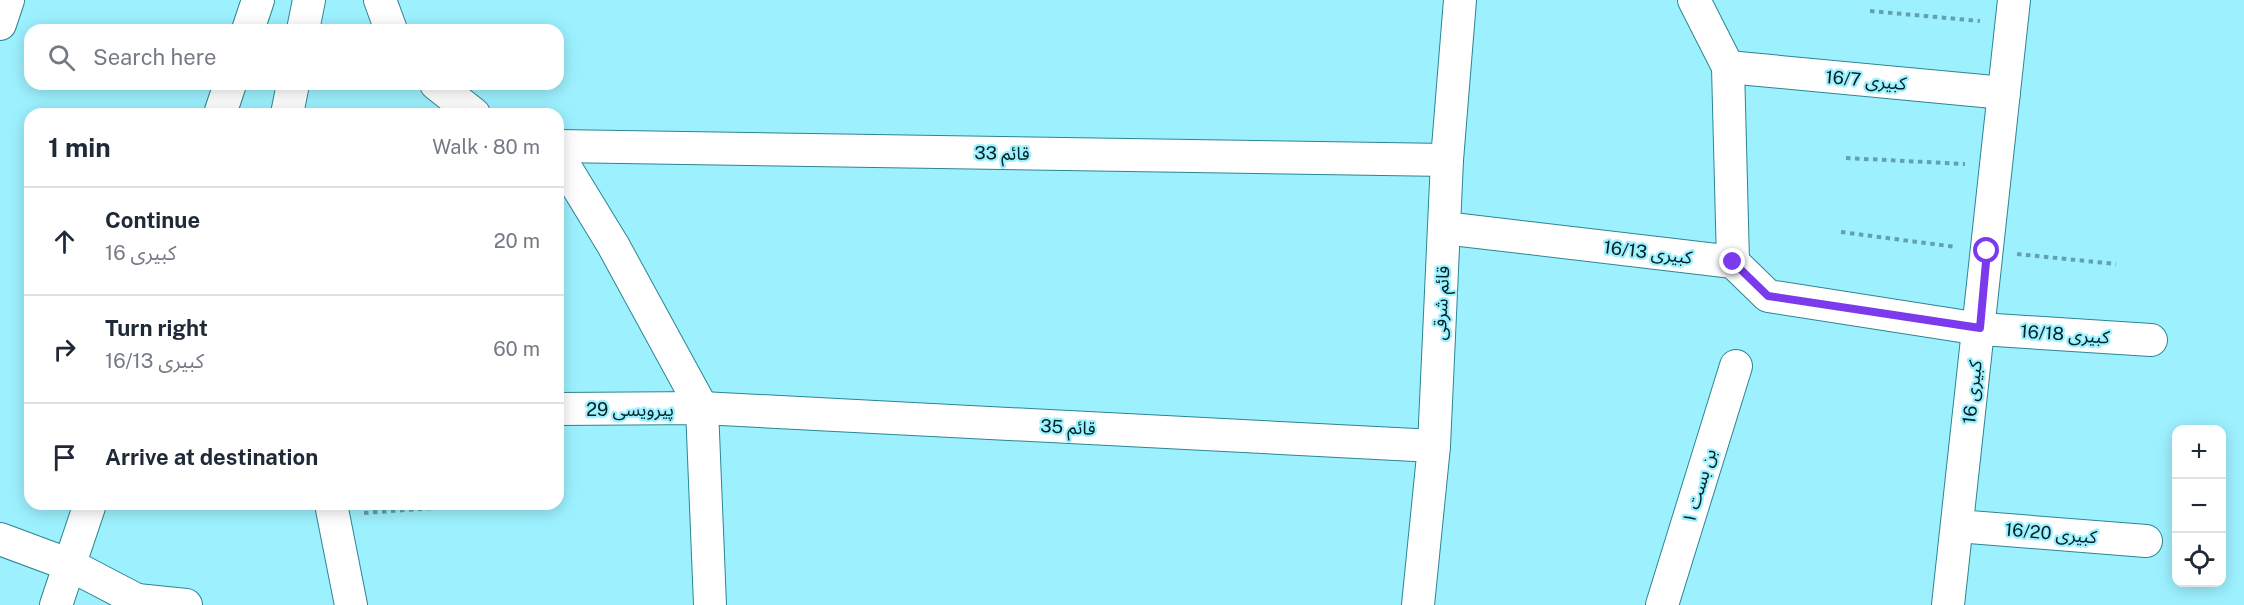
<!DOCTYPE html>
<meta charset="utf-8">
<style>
:root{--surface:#fff;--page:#f2f2f3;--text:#1f2937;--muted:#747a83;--line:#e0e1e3}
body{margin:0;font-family:"Public Sans","Noto Sans Arabic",sans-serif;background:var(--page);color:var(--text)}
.controls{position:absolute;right:18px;bottom:18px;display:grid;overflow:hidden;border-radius:12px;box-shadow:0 3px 15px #0003}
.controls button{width:54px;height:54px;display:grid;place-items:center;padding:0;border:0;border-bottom:2px solid var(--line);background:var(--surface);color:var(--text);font:30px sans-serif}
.stop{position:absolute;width:18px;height:18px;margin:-14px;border:4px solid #7c3aed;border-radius:50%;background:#fff}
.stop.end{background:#7c3aed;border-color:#fff;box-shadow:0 2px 6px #0008}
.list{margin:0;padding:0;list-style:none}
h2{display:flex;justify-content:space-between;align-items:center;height:78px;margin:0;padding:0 24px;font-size:26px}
h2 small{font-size:20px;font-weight:400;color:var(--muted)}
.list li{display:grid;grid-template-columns:39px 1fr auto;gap:18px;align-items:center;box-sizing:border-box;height:108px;padding:0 24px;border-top:2px solid var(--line)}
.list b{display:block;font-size:22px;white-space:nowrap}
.list p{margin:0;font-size:20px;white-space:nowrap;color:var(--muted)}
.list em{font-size:20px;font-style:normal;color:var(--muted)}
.icon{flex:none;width:33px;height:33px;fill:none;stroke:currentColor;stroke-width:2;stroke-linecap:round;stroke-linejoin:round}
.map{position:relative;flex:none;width:2244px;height:605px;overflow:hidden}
.search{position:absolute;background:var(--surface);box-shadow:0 3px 15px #0003;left:24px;top:24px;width:540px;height:66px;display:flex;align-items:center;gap:15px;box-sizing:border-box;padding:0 21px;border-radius:18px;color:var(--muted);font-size:22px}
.panel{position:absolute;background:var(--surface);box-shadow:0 3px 15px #0003;left:24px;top:108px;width:540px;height:402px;border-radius:18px}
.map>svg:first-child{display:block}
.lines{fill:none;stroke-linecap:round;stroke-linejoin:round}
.minor-casing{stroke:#2d8592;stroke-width:34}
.path{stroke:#62a2ad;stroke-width:4;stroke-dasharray:4.5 4.5;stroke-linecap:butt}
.minor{stroke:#fff;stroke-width:32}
.route{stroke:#7c3aed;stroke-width:8}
.labels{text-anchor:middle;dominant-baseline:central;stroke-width:4.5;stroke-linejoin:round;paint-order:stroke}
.street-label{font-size:18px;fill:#002026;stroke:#9df1ff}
</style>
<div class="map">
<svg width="2244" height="605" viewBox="0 0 2244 605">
<rect width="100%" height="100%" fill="#9df1ff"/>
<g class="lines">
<g class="minor-casing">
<g id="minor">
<path d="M 380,0 L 391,30"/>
<path d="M 1694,0 L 1728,67 L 1733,262"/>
<path d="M 0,24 L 8,0"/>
<path d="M 248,30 L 258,0"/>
<path d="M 303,30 L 309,0"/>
<path d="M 1728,67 L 2004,93"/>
<path d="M 436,84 L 474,114"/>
<path d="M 220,114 L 230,84"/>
<path d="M 287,114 L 293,84"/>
<path d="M 558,146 L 1447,160"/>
<path d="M 558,155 L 613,245 L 702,408 L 710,605"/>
<path d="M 1444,228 L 1733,262 L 1768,296 L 1980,329 L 2151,340"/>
<path d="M 558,409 L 702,408 L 1434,446"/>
<path d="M 331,504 L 351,605"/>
<path d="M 1957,526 L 2146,541"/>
<path d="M 0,539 L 70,565 L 137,600 L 137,605"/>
<path d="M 137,600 L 186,605"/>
<path d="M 56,605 L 90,504"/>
<path d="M 1418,605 L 1434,446 L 1447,160 L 1460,0"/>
<path d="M 1662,605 L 1736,366"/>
<path d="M 1948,605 L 2014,0"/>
</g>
</g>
<g class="path">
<path d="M 1870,11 L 1980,21"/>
<path d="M 1846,158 L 1965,164"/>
<path d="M 1841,232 L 1956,247"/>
<path d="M 2017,254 L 2116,264"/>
<path d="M 364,513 L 434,508"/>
</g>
<use href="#minor" class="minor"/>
</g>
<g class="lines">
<path class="route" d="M 1733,262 L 1768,296 L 1980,328 L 1987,251"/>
</g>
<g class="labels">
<g class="street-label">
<text transform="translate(1866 80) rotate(5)">کبیری 16/7</text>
<text transform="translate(1002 153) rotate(1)">قائم 33</text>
<text transform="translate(1648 252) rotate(7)">کبیری 16/13</text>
<text transform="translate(1441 303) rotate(-87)">قائم شرقی</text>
<text transform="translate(2065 334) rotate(4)">کبیری 16/18</text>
<text transform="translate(1972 392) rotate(-84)">کبیری 16</text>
<text x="630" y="409">پیرویسی 29</text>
<text transform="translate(1068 427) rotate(3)">قائم 35</text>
<text transform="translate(1699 486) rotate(-73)">بن بست ۱</text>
<text transform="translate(2051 533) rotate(5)">کبیری 16/20</text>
</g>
</g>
</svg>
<div class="controls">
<button>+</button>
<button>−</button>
<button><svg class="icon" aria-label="locate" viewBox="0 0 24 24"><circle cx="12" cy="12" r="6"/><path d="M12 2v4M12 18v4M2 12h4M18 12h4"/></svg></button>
</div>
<div class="stop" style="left:1987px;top:251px"></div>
<div class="stop end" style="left:1733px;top:262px"></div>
<div class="search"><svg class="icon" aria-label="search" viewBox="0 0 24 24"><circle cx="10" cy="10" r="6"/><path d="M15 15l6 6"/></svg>Search here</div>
<section class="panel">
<h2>1 min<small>Walk · 80 m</small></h2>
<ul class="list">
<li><svg class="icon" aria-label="ahead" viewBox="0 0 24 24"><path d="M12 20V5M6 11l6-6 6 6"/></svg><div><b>Continue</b><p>کبیری 16</p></div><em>20 m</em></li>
<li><svg class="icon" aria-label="right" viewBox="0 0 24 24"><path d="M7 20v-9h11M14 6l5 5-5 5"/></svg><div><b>Turn right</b><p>کبیری 16/13</p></div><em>60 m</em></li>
<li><svg class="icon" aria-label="arrive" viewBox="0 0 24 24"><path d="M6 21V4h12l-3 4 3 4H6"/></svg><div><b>Arrive at destination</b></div></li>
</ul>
</section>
</div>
